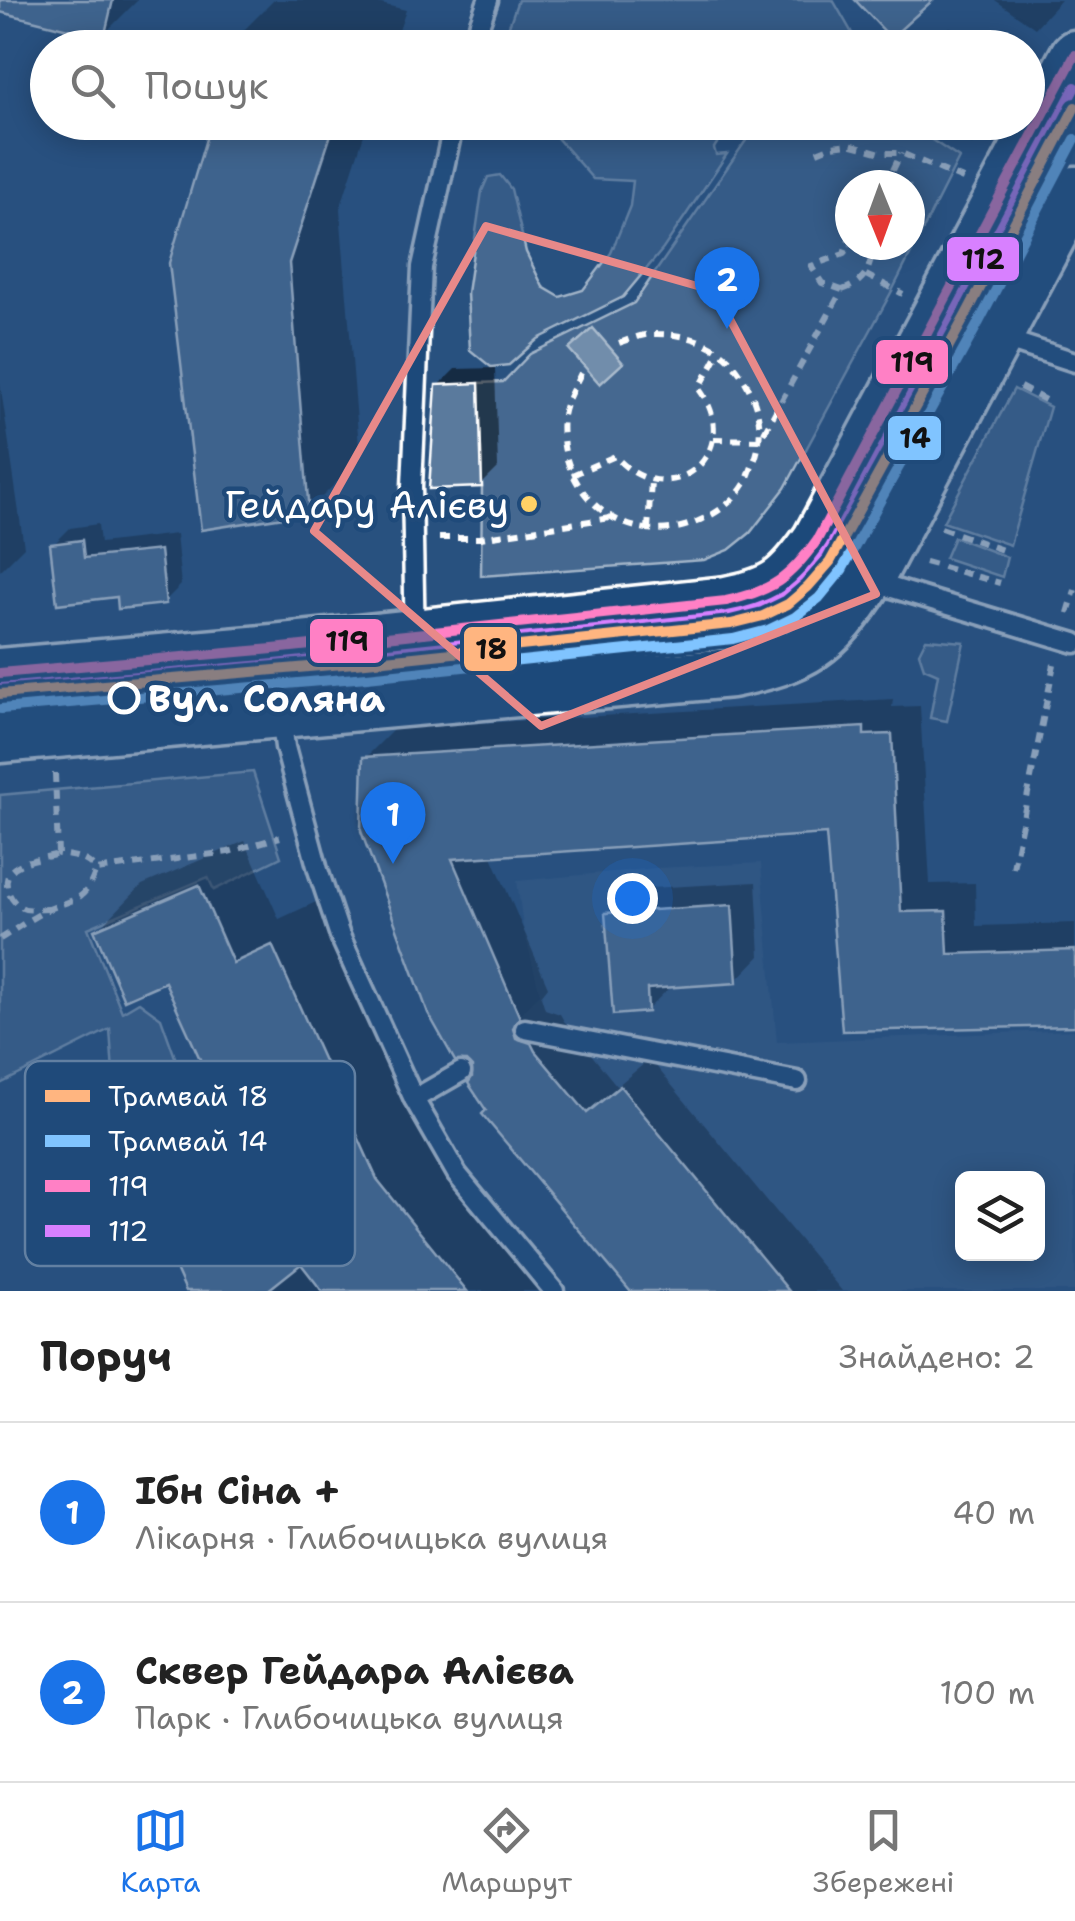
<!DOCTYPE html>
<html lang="uk">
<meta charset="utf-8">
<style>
:root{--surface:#fff;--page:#f2f2f2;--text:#222;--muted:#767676;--line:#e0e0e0;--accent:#1a73e8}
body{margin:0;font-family:"Shantell Sans",sans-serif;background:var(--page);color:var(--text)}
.controls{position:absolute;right:30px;bottom:30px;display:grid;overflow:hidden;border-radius:15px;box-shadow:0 5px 25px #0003}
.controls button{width:90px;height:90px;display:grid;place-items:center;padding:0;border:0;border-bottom:2px solid var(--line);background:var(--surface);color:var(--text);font:50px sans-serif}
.compass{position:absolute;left:835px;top:170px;width:90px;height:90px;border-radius:50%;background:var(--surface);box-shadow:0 5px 25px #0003;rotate:179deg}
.you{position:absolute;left:632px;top:898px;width:35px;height:35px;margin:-25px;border:8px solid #fff;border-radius:50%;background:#1a73e8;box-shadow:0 0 0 15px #1a73e833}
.badge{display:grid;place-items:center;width:65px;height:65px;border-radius:50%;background:var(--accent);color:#fff;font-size:32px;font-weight:700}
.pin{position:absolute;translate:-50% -82px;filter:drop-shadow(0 2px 5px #0008)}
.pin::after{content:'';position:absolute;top:52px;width:35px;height:30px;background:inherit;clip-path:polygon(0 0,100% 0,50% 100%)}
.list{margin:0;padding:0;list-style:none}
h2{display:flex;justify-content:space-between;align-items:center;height:130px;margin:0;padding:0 40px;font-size:42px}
h2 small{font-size:32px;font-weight:400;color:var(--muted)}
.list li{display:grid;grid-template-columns:65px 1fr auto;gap:30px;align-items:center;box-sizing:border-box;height:180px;padding:0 40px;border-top:2px solid var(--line)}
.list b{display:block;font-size:38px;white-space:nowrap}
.list p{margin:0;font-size:32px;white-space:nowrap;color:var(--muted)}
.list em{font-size:32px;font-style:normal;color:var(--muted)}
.icon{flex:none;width:55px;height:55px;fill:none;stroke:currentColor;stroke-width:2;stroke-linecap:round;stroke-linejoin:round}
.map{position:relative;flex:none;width:1075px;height:1291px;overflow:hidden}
.search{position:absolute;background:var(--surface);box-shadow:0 5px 25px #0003;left:30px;right:30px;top:30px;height:110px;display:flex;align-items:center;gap:25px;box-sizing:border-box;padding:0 35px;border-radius:55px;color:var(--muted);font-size:38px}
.sheet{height:490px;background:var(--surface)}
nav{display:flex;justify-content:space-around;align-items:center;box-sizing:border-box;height:140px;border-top:2px solid var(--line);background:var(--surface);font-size:28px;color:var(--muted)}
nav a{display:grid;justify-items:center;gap:5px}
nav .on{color:var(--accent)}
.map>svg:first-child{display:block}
.built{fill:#375d88;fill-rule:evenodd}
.green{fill:#446890;stroke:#a2b4c8;stroke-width:2.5;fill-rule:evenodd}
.water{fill:#718dab;stroke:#aabbcd;stroke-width:2.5}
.shadow{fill:#0007}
.building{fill:#5a7a9d;stroke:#fff;stroke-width:2.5}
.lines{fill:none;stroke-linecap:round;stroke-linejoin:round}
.lane-casing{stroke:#fff;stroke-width:25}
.secondary-casing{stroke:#fff;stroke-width:55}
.path{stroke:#fff;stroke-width:6;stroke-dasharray:10 8;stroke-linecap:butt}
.lane{stroke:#1f4a7a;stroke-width:18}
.secondary{stroke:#1f4a7a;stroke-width:48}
.bus-1-casing{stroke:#1f4a7a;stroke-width:18}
.bus-2-casing{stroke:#1f4a7a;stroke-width:18}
.bus-1{stroke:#ff80c5;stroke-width:10}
.bus-2{stroke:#d880ff;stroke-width:10}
.tram-1-casing{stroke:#1f4a7a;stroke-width:18}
.tram-2-casing{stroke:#1f4a7a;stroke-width:18}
.tram-1{stroke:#ffb580;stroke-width:10}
.tram-2{stroke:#80c4ff;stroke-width:10}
.marked{fill:none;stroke:#e88989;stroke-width:8;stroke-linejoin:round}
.poi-dot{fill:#ffd166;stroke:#1f4a7a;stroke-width:4}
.stop-dot{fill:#1f4a7a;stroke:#fff;stroke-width:5}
.labels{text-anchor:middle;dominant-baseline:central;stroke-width:9;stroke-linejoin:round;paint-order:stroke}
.poi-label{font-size:38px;fill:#fff;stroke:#1f4a7a;text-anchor:end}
.stop-label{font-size:38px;font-weight:bold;fill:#fff;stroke:#1f4a7a;text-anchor:start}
.key{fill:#1f4a7a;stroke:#6280a2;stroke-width:2.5}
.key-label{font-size:28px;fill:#fff}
.line-badge{stroke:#1f4a7a;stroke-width:4}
.pale-badge-label{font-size:28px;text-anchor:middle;font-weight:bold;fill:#111}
</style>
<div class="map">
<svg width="1075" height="1291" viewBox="0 0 1075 1291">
<rect width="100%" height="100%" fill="#28517f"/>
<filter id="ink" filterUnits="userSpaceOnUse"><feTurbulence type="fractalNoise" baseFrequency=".01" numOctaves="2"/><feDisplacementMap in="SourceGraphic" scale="20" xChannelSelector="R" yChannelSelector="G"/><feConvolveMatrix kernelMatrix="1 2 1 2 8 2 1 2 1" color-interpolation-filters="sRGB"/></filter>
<g filter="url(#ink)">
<path class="built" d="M 761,863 L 777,1042 L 1075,1030 L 1075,1291 L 630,1291 L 482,1114 L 486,1110 L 461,1072 L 540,994 L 523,927 L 517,881 L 655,868 ZM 962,1178 L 1038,1178 L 1038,1254 L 962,1254 Z"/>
<g class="green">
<path d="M 518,0 L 833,0 L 857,42 C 837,56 810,45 791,37 L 782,48 L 507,47 L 504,40 Z"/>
<path d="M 544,123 L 730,123 L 714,148 L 716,155 L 727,154 L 663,249 L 623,297 L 538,339 L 509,365 L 491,367 L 470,350 L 467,293 L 482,191 L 488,177 L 500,175 L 511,189 L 526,252 L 543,287 L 560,297 L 583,290 L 611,253 L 630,206 L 633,181 L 593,179 Z"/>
<path d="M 758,123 L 906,123 L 959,158 L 893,289 L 785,488 L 750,533 L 729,550 L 704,560 L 481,576 L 482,487 L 479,383 L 503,382 L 530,354 L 634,303 ZM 850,185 L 910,185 L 910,245 L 850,245 Z"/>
<path d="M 1014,389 L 1050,407 L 1010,545 L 943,522 Z"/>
<path d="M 954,537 L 1007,557 L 1002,577 L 945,558 Z"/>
<path d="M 926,639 L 964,642 L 947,721 L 930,718 L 938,674 L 924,668 L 919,653 Z"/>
<path d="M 253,772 L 281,857 L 214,890 L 208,877 L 88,928 L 122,1012 L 139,1002 L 161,1018 L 175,1057 L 178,1150 L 146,1169 L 124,1128 L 113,1073 L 110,1029 L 0,1084 L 0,795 Z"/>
</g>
<path class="water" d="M 593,328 L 623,363 L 600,384 L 569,349 Z"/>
<g class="shadow">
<path d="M 7,0 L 138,0 L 103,35 Z"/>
<path d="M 274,0 L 365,0 L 406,10 L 393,48 L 236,48 L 240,34 Z"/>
<path d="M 995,0 L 1061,0 L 1035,28 Z"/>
<path d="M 950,27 L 984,48 L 929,48 Z"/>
<path d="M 213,122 L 368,122 L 340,209 L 360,459 L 308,511 Z"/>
<path d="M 934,122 L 994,122 L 972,145 Z"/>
<path d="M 495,368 L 498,468 L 481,485 L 438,386 L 455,369 Z"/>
<path d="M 0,382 L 24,547 L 0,571 Z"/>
<path d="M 98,524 L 100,543 L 176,534 L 181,585 L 165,601 L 119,595 L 53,545 L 70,528 Z"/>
<path d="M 893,699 L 892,707 L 920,706 L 930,884 L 975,883 L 976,926 L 1075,923 L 1075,1023 L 844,1029 L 828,831 L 491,854 L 548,987 L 541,996 L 545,1009 L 560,1014 L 564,1021 L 617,1086 L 650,1059 L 842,1291 L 633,1291 L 489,1110 L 365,758 L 395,728 Z"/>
<path d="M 245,841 L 279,919 L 318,901 L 422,1133 L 548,1291 L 189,1291 L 141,1184 L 187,1138 L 197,1134 L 184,1105 L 211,1078 L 167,979 L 97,931 L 142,885 Z"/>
<path d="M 756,882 L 760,956 L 736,981 L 672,985 L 647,1010 L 608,914 L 632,889 Z"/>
</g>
<g class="building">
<path d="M 0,0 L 113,0 L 104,38 L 0,12 Z"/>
<path d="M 855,0 L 933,0 L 891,38 Z"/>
<path d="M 211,122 L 335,122 L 289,263 L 309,513 L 201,530 L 169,263 Z"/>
<path d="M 479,383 L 482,487 L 429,489 L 436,385 Z"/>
<path d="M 82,540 L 84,558 L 160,550 L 166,604 L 118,609 L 117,597 L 57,604 L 50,544 Z"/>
<path d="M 864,727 L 864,735 L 892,734 L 901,912 L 946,911 L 948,954 L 1075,950 L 1075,1026 L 842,1031 L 826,834 L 452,859 L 520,1018 L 513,1028 L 516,1038 L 531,1043 L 535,1051 L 587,1113 L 620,1086 L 789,1291 L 630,1291 L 482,1114 L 486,1110 L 468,1083 L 472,1077 L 472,1067 L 466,1061 L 455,1061 L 428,1013 L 361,831 L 363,757 Z"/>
<path d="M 199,885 L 233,963 L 272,945 L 377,1179 L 467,1291 L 322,1291 L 301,1264 L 267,1291 L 186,1291 L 138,1184 L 203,1155 L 181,1105 L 214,1090 L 165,982 L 124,1000 L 94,930 Z"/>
<path d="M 732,905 L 737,983 L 647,989 L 648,1012 L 613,1015 L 605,913 Z"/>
</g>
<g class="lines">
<g class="lane-casing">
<g id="lane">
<path d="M 471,48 L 488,0"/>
<path d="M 998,337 L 1075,362"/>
<path d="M 869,581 L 1075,643"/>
<path d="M 273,653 L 285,747 L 318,870 L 340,936 L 414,1099 L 457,1174 L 554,1291"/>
<path d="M 416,700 L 412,486 L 422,267 L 454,122"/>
<path d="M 525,1029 L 797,1081"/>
<path d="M 414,1099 L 461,1072"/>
</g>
</g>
<g class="secondary-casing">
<g id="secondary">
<path d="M 0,673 L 273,649 L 726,601 C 775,592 788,582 817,540 L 1075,55"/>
<path d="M 0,738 L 731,673 C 805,658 827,644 868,581 L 1075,191"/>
</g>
</g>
<g class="path">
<path d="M 817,152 L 832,146 L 849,144 L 881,153 L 901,153 L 963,179"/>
<path d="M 883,185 L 889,179 L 901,153"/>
<path d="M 866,275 L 903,294"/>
<path d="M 842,290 C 864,283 873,268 871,245"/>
<path d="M 581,373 C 575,386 565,402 563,416 C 555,496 630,555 703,519 C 719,512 734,501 744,485 C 748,479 750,471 753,464 C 768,430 756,392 733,364 C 715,342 685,334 657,334 C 643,333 626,341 613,345"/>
<path d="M 1020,387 L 1051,403"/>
<path d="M 714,439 L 760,440 L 842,290 L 822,283 L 811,266 L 844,254 L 850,237"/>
<path d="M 572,475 L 615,456 C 668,517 747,453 699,389 L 719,352"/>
<path d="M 941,528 L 1008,552"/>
<path d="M 648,530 L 651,481"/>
<path d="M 439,538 L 480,538 L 610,518"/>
<path d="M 925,562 L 1000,583"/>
<path d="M 1068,613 L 1075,590"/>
<path d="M 55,773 L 58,854 C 72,856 87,857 96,870 L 228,852 L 280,837"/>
<path d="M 1013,868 L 1054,664"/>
<path d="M 49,909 C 42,909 32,910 25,909 C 10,904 0,881 12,870 C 23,860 44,858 58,854"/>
<path d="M 0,939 C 16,929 32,917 49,909 C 76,898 85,902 96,870"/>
</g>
<use href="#lane" class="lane"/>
<use href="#secondary" class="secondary"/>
<g class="bus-1-casing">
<path id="bus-1" d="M 0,673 L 273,649 L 726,601 C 772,591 790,578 817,540 L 1075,55"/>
</g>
<g class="bus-2-casing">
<path id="bus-2" d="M 1,688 L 275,664 L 728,616 C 779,606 801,590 830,547 L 1075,87"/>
</g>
<use href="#bus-1" class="bus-1"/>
<use href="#bus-2" class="bus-2"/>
<g class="tram-1-casing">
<path id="tram-1" d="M 0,694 L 366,662 L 731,624 L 763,616 L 788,604 L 808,587 L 830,562 L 966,315 L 1075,107"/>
</g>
<g class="tram-2-casing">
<path id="tram-2" d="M 1,709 L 367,677 L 733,639 L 768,630 L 795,617 L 819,598 L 842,570 L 979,322 L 1075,139"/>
</g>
<use href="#tram-1" class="tram-1"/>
<use href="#tram-2" class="tram-2"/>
</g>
</g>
<path d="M0 0H1075V1291H0ZM 486,226 L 715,291 L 876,594 L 541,726 L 314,531 Z" fill="#28517f" fill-opacity=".55" fill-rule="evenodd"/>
<path class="marked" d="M 486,226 L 715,291 L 876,594 L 541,726 L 314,531 Z"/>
<circle class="poi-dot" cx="529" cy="504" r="10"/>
<circle class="stop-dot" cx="124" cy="698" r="14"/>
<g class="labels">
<g class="poi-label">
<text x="509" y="504">Гейдару Алієву</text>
</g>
<g class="stop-label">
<text x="148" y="698">Вул. Соляна</text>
</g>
</g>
<rect x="25" y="1061" width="330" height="205" rx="15" class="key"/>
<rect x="45" y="1090" width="45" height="12" fill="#ffb580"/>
<rect x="45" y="1135" width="45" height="12" fill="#80c4ff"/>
<rect x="45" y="1180" width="45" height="12" fill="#ff80c5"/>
<rect x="45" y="1225" width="45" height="12" fill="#d880ff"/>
<g class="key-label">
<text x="108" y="1106">Трамвай 18</text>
<text x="108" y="1151">Трамвай 14</text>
<text x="108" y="1196">119</text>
<text x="108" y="1241">112</text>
</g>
<g class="line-badge">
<rect x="945" y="235" width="76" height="48" rx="10" fill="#d880ff"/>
<rect x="874" y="338" width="76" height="48" rx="10" fill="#ff80c5"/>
<rect x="886" y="414" width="57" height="48" rx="10" fill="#80c4ff"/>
<rect x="308" y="617" width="77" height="48" rx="10" fill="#ff80c5"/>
<rect x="462" y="625" width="57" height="48" rx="10" fill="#ffb580"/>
</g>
<g class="pale-badge-label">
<text x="983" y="269">112</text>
<text x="912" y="372">119</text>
<text x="915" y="448">14</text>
<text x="347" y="651">119</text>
<text x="491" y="659">18</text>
</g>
</svg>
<div class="controls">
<button><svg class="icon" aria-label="layers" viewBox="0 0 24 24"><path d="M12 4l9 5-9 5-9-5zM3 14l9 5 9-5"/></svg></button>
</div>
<svg class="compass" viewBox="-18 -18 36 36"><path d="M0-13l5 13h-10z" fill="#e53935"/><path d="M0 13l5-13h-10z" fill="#767676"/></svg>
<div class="you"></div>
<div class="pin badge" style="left:393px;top:864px">1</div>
<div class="pin badge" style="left:727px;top:329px">2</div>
<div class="search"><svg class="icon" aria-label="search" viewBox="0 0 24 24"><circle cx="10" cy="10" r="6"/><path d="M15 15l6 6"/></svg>Пошук</div>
</div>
<section class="sheet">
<h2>Поруч<small>Знайдено: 2</small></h2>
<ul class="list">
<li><span class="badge">1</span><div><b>Ібн Сіна +</b><p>Лікарня · Глибочицька вулиця</p></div><em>40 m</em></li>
<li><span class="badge">2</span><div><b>Сквер Гейдара Алієва</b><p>Парк · Глибочицька вулиця</p></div><em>100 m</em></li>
</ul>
</section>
<nav>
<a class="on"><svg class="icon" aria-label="map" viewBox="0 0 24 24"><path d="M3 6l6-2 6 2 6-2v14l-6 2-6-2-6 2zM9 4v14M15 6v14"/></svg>Карта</a>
<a><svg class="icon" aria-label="directions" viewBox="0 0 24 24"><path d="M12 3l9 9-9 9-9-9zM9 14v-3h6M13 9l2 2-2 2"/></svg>Маршрут</a>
<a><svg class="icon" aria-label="saved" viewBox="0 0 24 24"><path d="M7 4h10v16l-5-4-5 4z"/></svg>Збережені</a>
</nav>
